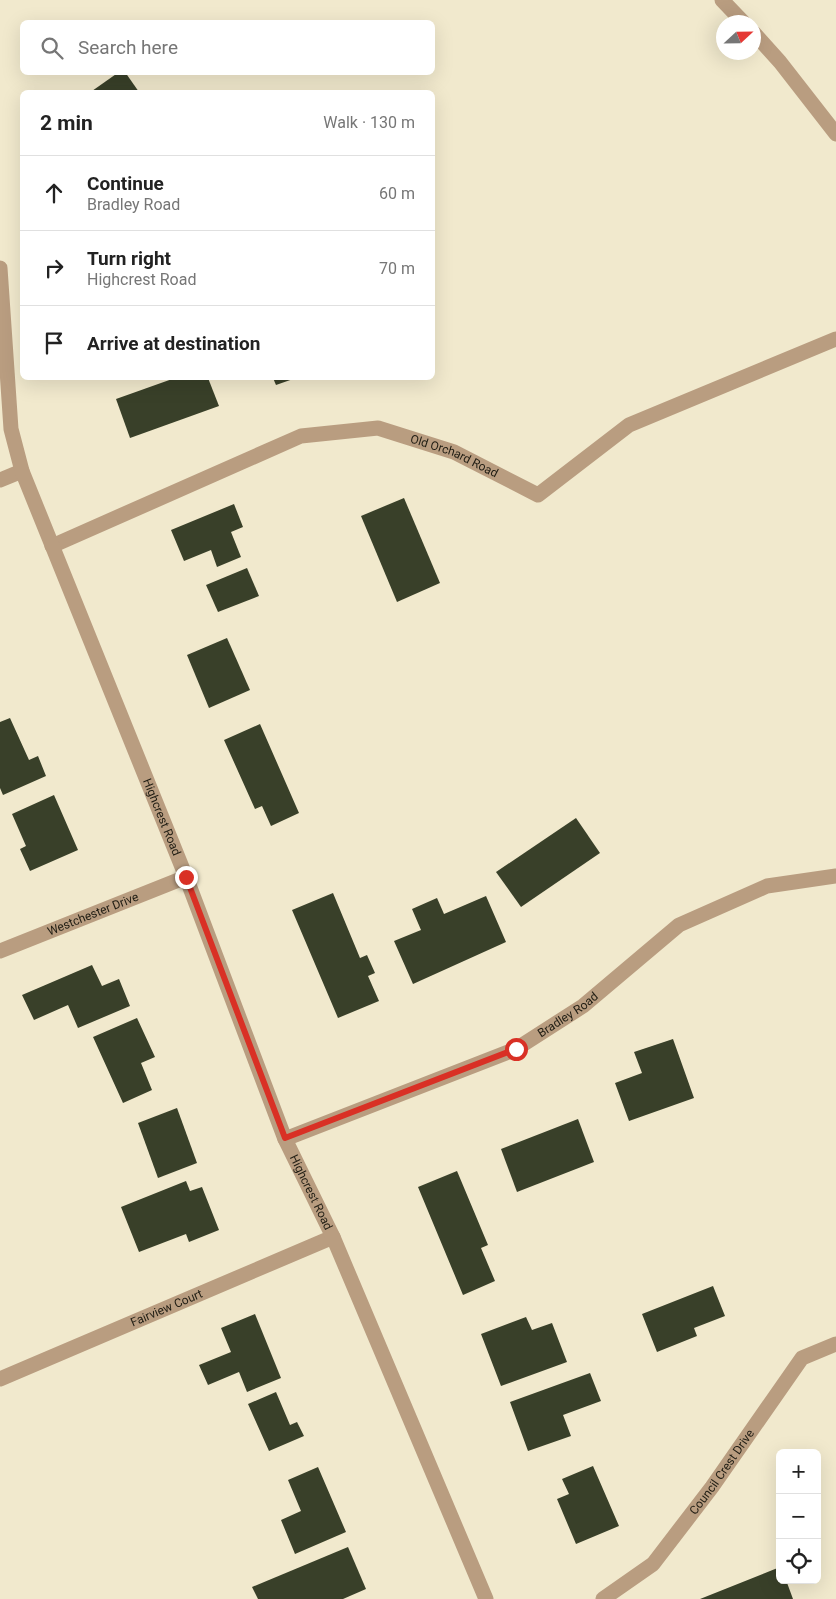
<!DOCTYPE html>
<meta charset="utf-8">
<style>
:root{--surface:#fff;--page:#f6f6f6;--text:#222;--muted:#767676;--line:#e0e0e0}
body{margin:0;font-family:Roboto,sans-serif;background:var(--page);color:var(--text)}
.controls{position:absolute;right:15px;bottom:15px;display:grid;overflow:hidden;border-radius:8px;box-shadow:0 5px 20px #0002}
.controls button{width:45px;height:45px;display:grid;place-items:center;padding:0;border:0;border-bottom:1px solid var(--line);background:var(--surface);color:var(--text);font:25px sans-serif}
.compass{position:absolute;left:716px;top:15px;width:45px;height:45px;border-radius:50%;background:var(--surface);box-shadow:0 5px 20px #0002;rotate:68deg}
.stop{position:absolute;width:15px;height:15px;margin:-11px;border:4px solid #d93025;border-radius:50%;background:#fff}
.stop.end{background:#d93025;border-color:#fff;box-shadow:0 1px 5px #0008}
.list{margin:0;padding:0;list-style:none}
h2{display:flex;justify-content:space-between;align-items:center;height:65px;margin:0;padding:0 20px;font-size:21px}
h2 small{font-size:16px;font-weight:400;color:var(--muted)}
.list li{display:grid;grid-template-columns:32px 1fr auto;gap:15px;align-items:center;box-sizing:border-box;height:75px;padding:0 20px;border-top:1px solid var(--line)}
.list b{display:block;font-size:19px;white-space:nowrap}
.list p{margin:0;font-size:16px;white-space:nowrap;color:var(--muted)}
.list em{font-size:16px;font-style:normal;color:var(--muted)}
.icon{flex:none;width:28px;height:28px;fill:none;stroke:currentColor;stroke-width:2;stroke-linecap:round;stroke-linejoin:round}
.map{position:relative;flex:none;width:836px;height:1599px;overflow:hidden}
.search{position:absolute;background:var(--surface);box-shadow:0 5px 20px #0002;left:20px;top:20px;width:415px;height:55px;display:flex;align-items:center;gap:12px;box-sizing:border-box;padding:0 18px;border-radius:8px;color:var(--muted);font-size:19px}
.panel{position:absolute;background:var(--surface);box-shadow:0 5px 20px #0002;left:20px;top:90px;width:415px;height:290px;border-radius:8px}
.map>svg:first-child{display:block}
.building{fill:#394029}
.lines{fill:none;stroke-linecap:round;stroke-linejoin:round}
.minor{stroke:#b99d80;stroke-width:15}
.tertiary{stroke:#b99d80;stroke-width:15}
.route{stroke:#d93025;stroke-width:6}
.labels{text-anchor:middle;dominant-baseline:central;stroke-width:5;stroke-linejoin:round;paint-order:stroke}
.street-label{font-size:12px;fill:#201d13;stroke:#fff}
</style>
<div class="map">
<svg width="836" height="1599" viewBox="0 0 836 1599">
<rect width="100%" height="100%" fill="#f1e9cd"/>
<g class="building">
<path d="M 119,72 L 125,72 L 139,92 L 94,92 L 92,91 Z"/>
<path d="M 175,378 L 208,378 L 219,406 L 130,438 L 116,399 Z"/>
<path d="M 273,378 L 296,378 L 276,385 Z"/>
<path d="M 404,498 L 440,583 L 397,602 L 361,516 Z"/>
<path d="M 234,504 L 243,527 L 231,532 L 241,557 L 217,567 L 211,550 L 184,561 L 171,530 Z"/>
<path d="M 247,568 L 259,596 L 218,612 L 206,585 Z"/>
<path d="M 227,638 L 250,690 L 209,708 L 187,655 Z"/>
<path d="M 10,718 L 29,760 L 38,756 L 46,776 L 3,795 L 0,788 L 0,722 Z"/>
<path d="M 260,724 L 299,813 L 271,826 L 262,806 L 255,809 L 224,740 Z"/>
<path d="M 54,795 L 78,850 L 30,871 L 20,849 L 26,846 L 12,814 Z"/>
<path d="M 576,818 L 600,853 L 521,907 L 496,872 Z"/>
<path d="M 333,893 L 360,958 L 367,955 L 375,973 L 368,976 L 379,1001 L 338,1018 L 292,910 Z"/>
<path d="M 486,896 L 506,942 L 413,984 L 394,941 L 421,930 L 412,909 L 437,898 L 444,914 Z"/>
<path d="M 92,965 L 102,986 L 119,979 L 130,1006 L 78,1028 L 68,1005 L 34,1020 L 22,995 Z"/>
<path d="M 137,1018 L 155,1057 L 141,1063 L 152,1090 L 123,1103 L 93,1037 Z"/>
<path d="M 673,1039 L 694,1098 L 629,1121 L 615,1083 L 642,1073 L 634,1052 Z"/>
<path d="M 177,1108 L 197,1163 L 158,1178 L 138,1123 Z"/>
<path d="M 578,1119 L 594,1162 L 517,1192 L 501,1149 Z"/>
<path d="M 457,1171 L 488,1245 L 481,1248 L 495,1281 L 463,1295 L 418,1187 Z"/>
<path d="M 186,1181 L 190,1191 L 202,1187 L 219,1230 L 189,1242 L 186,1234 L 139,1252 L 121,1207 Z"/>
<path d="M 713,1286 L 725,1316 L 694,1328 L 697,1336 L 657,1352 L 642,1314 Z"/>
<path d="M 255,1314 L 281,1378 L 247,1392 L 239,1372 L 208,1385 L 199,1365 L 231,1352 L 221,1328 Z"/>
<path d="M 526,1317 L 532,1330 L 552,1323 L 567,1362 L 501,1386 L 481,1334 Z"/>
<path d="M 590,1373 L 601,1401 L 563,1415 L 571,1436 L 528,1451 L 510,1402 Z"/>
<path d="M 276,1392 L 290,1425 L 297,1422 L 304,1436 L 269,1451 L 248,1404 Z"/>
<path d="M 593,1466 L 619,1526 L 576,1544 L 557,1499 L 569,1494 L 562,1479 Z"/>
<path d="M 318,1467 L 346,1532 L 295,1554 L 281,1520 L 301,1511 L 288,1480 Z"/>
<path d="M 348,1547 L 366,1589 L 343,1599 L 258,1599 L 252,1587 Z"/>
<path d="M 780,1567 L 780,1580 L 786,1580 L 793,1599 L 700,1599 Z"/>
</g>
<g class="lines">
<g class="minor">
<path d="M 722,0 L 743,22"/>
<path d="M 754,33 L 780,62 L 836,134"/>
<path d="M 0,480 L 22,471"/>
<path id="s1" d="M 52,546 L 301,436 L 378,428 L 454,452 L 538,495 L 629,425 L 836,339"/>
<path id="s2" d="M 285,1139 L 516,1049 L 583,1006 L 679,925 L 767,886 L 836,876"/>
<path id="s3" d="M 0,1379 L 333,1237"/>
<path id="s4" d="M 603,1599 L 653,1564 L 712,1487 L 802,1358 L 836,1344"/>
</g>
<g class="tertiary">
<path id="s5" d="M 0,268 L 11,429 L 22,471 L 186,877 L 285,1139 L 333,1237 L 486,1599"/>
<path id="s6" d="M 0,951 L 186,877"/>
</g>
</g>
<g class="lines">
<path class="route" d="M 186,877 L 285,1138 L 516,1049"/>
</g>
<g class="labels">
<g class="street-label">
<text stroke="none"><textPath href="#s1" startOffset="431">Old Orchard Road</textPath></text>
<text stroke="none"><textPath href="#s5" startOffset="578">Highcrest Road</textPath></text>
<text stroke="none"><textPath href="#s6" startOffset="100">Westchester Drive</textPath></text>
<text stroke="none"><textPath href="#s2" startOffset="310">Bradley Road</textPath></text>
<text stroke="none"><textPath href="#s5" startOffset="982">Highcrest Road</textPath></text>
<text stroke="none"><textPath href="#s3" startOffset="181">Fairview Court</textPath></text>
<text stroke="none"><textPath href="#s4" startOffset="176">Council Crest Drive</textPath></text>
</g>
</g>
</svg>
<div class="controls">
<button>+</button>
<button>−</button>
<button><svg class="icon" aria-label="locate" viewBox="0 0 24 24"><circle cx="12" cy="12" r="6"/><path d="M12 2v4M12 18v4M2 12h4M18 12h4"/></svg></button>
</div>
<svg class="compass" viewBox="-18 -18 36 36"><path d="M0-13l5 13h-10z" fill="#e53935"/><path d="M0 13l5-13h-10z" fill="#767676"/></svg>
<div class="stop" style="left:516px;top:1049px"></div>
<div class="stop end" style="left:186px;top:877px"></div>
<div class="search"><svg class="icon" aria-label="search" viewBox="0 0 24 24"><circle cx="10" cy="10" r="6"/><path d="M15 15l6 6"/></svg>Search here</div>
<section class="panel">
<h2>2 min<small>Walk · 130 m</small></h2>
<ul class="list">
<li><svg class="icon" aria-label="ahead" viewBox="0 0 24 24"><path d="M12 20V5M6 11l6-6 6 6"/></svg><div><b>Continue</b><p>Bradley Road</p></div><em>60 m</em></li>
<li><svg class="icon" aria-label="right" viewBox="0 0 24 24"><path d="M7 20v-9h11M14 6l5 5-5 5"/></svg><div><b>Turn right</b><p>Highcrest Road</p></div><em>70 m</em></li>
<li><svg class="icon" aria-label="arrive" viewBox="0 0 24 24"><path d="M6 21V4h12l-3 4 3 4H6"/></svg><div><b>Arrive at destination</b></div></li>
</ul>
</section>
</div>
